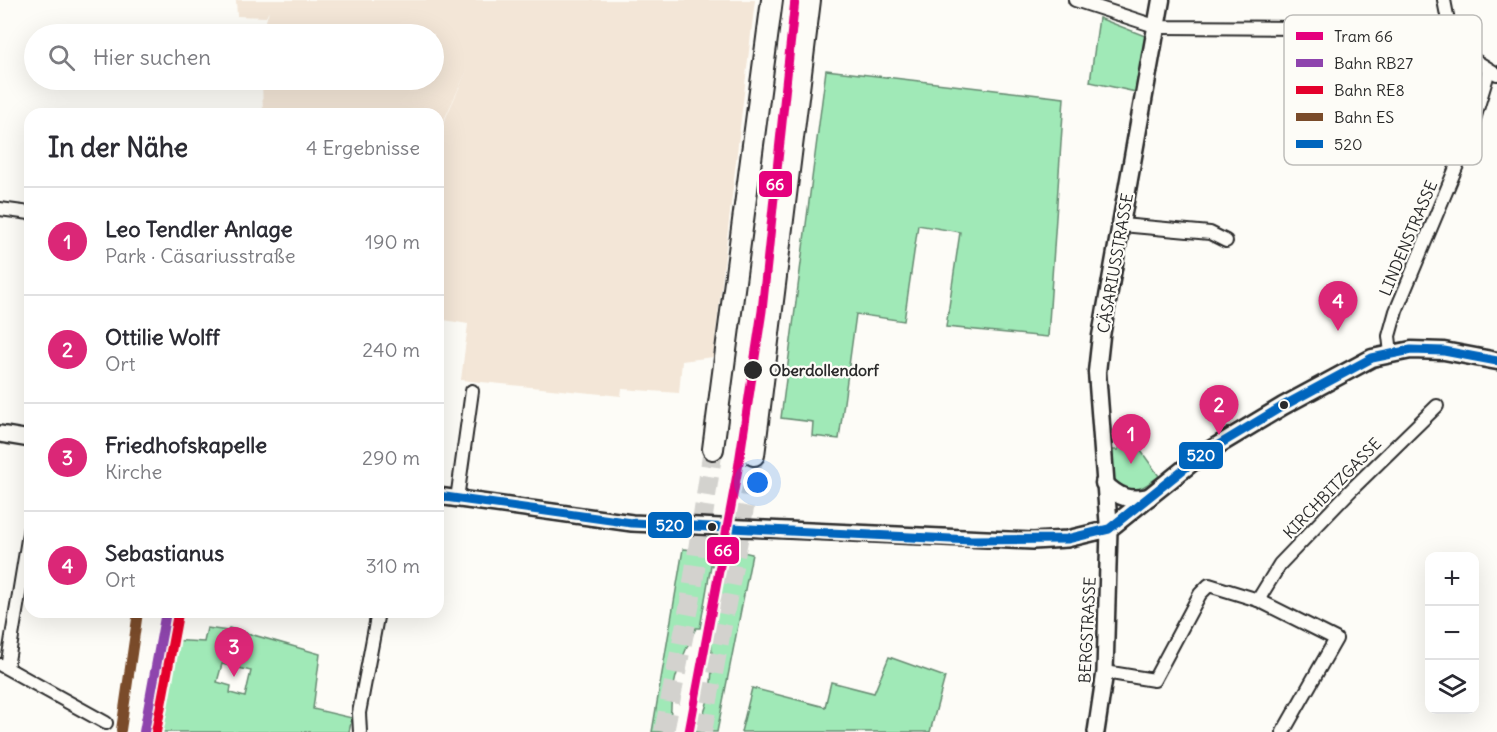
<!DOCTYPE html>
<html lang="de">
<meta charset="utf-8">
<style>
:root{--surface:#fff;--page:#f2f2f3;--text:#2b2b33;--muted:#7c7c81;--line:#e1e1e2;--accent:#db2777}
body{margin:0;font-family:Delius,sans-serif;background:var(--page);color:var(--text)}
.controls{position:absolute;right:18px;bottom:18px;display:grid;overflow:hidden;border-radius:12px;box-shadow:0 6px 24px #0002}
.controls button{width:54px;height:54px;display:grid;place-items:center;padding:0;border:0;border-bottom:2px solid var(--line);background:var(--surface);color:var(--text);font:30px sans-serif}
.you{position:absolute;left:758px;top:483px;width:21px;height:21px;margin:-15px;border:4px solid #fff;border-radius:50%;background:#1a73e8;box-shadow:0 0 0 9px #1a73e833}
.badge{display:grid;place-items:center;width:39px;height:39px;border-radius:50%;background:var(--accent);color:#fff;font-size:20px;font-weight:700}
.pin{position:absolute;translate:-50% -50px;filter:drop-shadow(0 2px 3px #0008)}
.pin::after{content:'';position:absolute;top:32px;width:21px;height:18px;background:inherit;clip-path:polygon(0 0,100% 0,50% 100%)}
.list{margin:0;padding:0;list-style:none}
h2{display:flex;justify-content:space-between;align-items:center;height:78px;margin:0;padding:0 24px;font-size:26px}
h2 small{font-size:20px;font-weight:400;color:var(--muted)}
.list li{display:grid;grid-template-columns:39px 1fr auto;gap:18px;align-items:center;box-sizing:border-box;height:108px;padding:0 24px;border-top:2px solid var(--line)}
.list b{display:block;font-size:22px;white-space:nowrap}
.list p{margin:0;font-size:20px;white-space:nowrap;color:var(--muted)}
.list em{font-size:20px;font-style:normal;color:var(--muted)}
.icon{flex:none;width:33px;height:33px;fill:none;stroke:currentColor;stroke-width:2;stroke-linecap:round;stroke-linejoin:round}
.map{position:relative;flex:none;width:1497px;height:732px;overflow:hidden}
.search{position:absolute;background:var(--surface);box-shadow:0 6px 24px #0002;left:24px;top:24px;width:420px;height:66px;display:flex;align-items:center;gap:15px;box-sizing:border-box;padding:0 21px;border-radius:33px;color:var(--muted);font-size:22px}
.panel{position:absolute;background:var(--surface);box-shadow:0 6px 24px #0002;left:24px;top:108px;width:420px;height:510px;border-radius:18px}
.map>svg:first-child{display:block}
.built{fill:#f3e6d7}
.green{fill:#a0e9b7;stroke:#668a71;stroke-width:1.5;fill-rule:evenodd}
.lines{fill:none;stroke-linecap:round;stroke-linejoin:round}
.trunk-tunnel{stroke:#d3d2ce;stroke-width:20;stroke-dasharray:20 10;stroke-linecap:butt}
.minor-casing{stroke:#2b2b2b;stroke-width:16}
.tertiary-casing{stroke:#2b2b2b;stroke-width:20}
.secondary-casing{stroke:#2b2b2b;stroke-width:21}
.trunk-casing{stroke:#2b2b2b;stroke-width:24}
.minor{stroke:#fdfcf7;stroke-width:12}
.tertiary{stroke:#fdfcf7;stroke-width:15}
.secondary{stroke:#fdfcf7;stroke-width:16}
.trunk{stroke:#fdfcf7;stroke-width:20}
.bus-1-casing{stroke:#fdfcf7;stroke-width:14}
.bus-1{stroke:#0065bd;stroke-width:9}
.rail-1-casing{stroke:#fdfcf7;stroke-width:15}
.rail-2-casing{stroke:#fdfcf7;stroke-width:15}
.rail-3-casing{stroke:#fdfcf7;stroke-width:15}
.rail-1{stroke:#8e44ad;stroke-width:10}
.rail-2{stroke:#e4002b;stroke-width:10}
.rail-3{stroke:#7a4b2a;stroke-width:10}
.tram-1-casing{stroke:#fdfcf7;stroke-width:14}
.tram-1{stroke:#e5007d;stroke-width:9}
.stop-dot{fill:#2b2b2b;stroke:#fdfcf7;stroke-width:2}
.labels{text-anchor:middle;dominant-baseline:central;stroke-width:4.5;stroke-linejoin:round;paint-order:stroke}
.street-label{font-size:16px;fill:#2b2b2b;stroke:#fdfcf7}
.stop-label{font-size:16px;font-weight:bold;fill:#2b2b2b;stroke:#fdfcf7;text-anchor:start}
.key{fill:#fdfcf7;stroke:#bebdba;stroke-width:1.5}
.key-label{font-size:16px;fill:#2b2b2b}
.line-badge{stroke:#fdfcf7;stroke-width:2}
.badge-label{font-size:16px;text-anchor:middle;font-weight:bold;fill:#fff}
</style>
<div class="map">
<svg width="1497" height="732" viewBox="0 0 1497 732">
<rect width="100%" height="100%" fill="#fdfcf7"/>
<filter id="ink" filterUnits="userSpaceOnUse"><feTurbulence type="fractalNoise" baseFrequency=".0167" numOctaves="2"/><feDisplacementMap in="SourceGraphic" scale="12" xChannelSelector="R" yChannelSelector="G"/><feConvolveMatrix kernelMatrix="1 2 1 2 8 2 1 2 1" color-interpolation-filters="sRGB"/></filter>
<g filter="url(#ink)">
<path class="built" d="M 236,0 L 755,0 L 713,357 L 682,361 L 679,393 L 622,389 L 621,396 L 461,380 L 468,324 L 438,319 L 438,135 L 468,68 L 438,133 L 438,114 L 263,114 L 262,80 L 434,80 L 434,34 L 262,34 L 269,11 L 266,17 L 237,16 Z"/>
<g class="green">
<path d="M 1099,18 L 1145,36 L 1146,41 L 1136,92 L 1090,82 Z"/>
<path d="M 826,70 L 1064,98 L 1048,337 L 946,327 L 960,232 L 918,225 L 904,321 L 856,314 L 839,439 L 812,436 L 813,422 L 781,418 Z"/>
<path d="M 1140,434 L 1141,451 L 1159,476 C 1145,487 1129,499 1114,481 L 1111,450 L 1118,450 L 1120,435 Z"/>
<path d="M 721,547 L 743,549 L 743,552 L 752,554 L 717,732 L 696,732 C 714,696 713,670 711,631 L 706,630 L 718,567 L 711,565 L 700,628 L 696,628 C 678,665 668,690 671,732 L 652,732 L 683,549 L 720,552 Z"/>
<path d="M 207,628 L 228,631 L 229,628 L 320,654 L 313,709 L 352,718 L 349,732 L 152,732 L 170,640 L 204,642 ZM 222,664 L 251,671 L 245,697 L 230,693 L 231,686 L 217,682 Z"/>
<path d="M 889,657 L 945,677 L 930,732 L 741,732 L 752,688 L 825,707 L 831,682 L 874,693 Z"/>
</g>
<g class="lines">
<g class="trunk-tunnel">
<path d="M 664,732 L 690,603 L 713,449"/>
<path d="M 702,732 L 754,455"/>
</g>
<g class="minor-casing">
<g id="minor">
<path d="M 1075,0 L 1158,27 L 1312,28 L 1377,35 L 1463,53 L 1497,74"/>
<path d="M 1444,0 L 1448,21 L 1463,53"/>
<path d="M 0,209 L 30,213"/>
<path d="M 1122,225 L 1210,233 L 1226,241"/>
<path d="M 1391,353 L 1389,336 L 1396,311 L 1468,139 L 1489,70"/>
<path d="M 457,499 L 472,391"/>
<path d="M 1258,600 L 1336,639 L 1283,732"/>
<path d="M 1,665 L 106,723"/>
<path d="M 7,667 L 30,527"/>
<path d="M 1105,672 L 1154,680 L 1200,594 L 1209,585 L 1258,600 L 1280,564 L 1353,488 L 1437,406"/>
<path d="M 360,732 L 359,713 L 378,612"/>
</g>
</g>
<g class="tertiary-casing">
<g id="tertiary">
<path d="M 0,434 L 30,439"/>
<path d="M 438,496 L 632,523 L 1033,541 L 1067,539 L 1109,529 L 1105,672 L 1096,732"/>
</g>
</g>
<g class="secondary-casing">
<g id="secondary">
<path d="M 1104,483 C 1119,498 1129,501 1149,497"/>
<path d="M 1109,529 L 1097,372 L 1101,336 L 1161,0"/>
<path d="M 1109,529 L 1200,456 L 1283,406 L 1372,358 L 1411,350 L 1444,351 L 1497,361"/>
</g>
</g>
<g class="trunk-casing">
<g id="trunk">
<path d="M 713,449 L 772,0"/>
<path d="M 754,455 L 810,0"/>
</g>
</g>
<use href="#minor" class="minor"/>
<use href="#tertiary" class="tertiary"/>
<use href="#secondary" class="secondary"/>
<use href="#trunk" class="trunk"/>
<g class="bus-1-casing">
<path id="bus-1" d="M 438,496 L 632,523 L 971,540 L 1067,539 L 1109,529 L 1200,456 L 1283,406 L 1372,358 L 1411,350 L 1444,351 L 1497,361"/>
</g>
<use href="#bus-1" class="bus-1"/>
<g class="rail-1-casing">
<path id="rail-1" d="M 144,732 L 166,612"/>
</g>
<g class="rail-2-casing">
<path id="rail-2" d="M 156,732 L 178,614"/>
</g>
<g class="rail-3-casing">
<path id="rail-3" d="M 121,730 L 138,612"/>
</g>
<use href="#rail-1" class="rail-1"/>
<use href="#rail-2" class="rail-2"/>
<use href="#rail-3" class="rail-3"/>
<g class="tram-1-casing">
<path id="tram-1" d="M 689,732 L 738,469 L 762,311 L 795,0"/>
</g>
<use href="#tram-1" class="tram-1"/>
</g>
</g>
<g class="stop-dot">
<circle cx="753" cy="370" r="10"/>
<circle cx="1284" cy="405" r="5"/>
<circle cx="712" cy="527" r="5"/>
</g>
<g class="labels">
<g class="street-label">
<text transform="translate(1408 238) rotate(-67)">LINDENSTRASSE</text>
<text transform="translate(1115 263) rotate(-80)">CÄSARIUSSTRASSE</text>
<text transform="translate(1332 488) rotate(-46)">KIRCHBITZGASSE</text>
<text transform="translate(1087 630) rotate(-87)">BERGSTRASSE</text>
</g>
<g class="stop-label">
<text x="769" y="370">Oberdollendorf</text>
</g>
</g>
<rect x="1284" y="15" width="198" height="150" rx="9" class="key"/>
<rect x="1296" y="32" width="27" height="8" fill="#e5007d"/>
<rect x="1296" y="59" width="27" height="8" fill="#8e44ad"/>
<rect x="1296" y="86" width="27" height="8" fill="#e4002b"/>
<rect x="1296" y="113" width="27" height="8" fill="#7a4b2a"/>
<rect x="1296" y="140" width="27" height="8" fill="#0065bd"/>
<g class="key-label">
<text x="1334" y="42">Tram 66</text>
<text x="1334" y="69">Bahn RB27</text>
<text x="1334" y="96">Bahn RE8</text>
<text x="1334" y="123">Bahn ES</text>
<text x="1334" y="150">520</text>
</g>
<g class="line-badge">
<rect x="758" y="170" width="35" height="28" rx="6" fill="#e5007d"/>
<rect x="1178" y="441" width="46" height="29" rx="6" fill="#0065bd"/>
<rect x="647" y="511" width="46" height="28" rx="6" fill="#0065bd"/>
<rect x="706" y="536" width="34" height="29" rx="6" fill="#e5007d"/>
</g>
<g class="badge-label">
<text x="775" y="190">66</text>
<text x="1201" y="461">520</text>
<text x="670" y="531">520</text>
<text x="723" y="556">66</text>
</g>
</svg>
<div class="controls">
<button>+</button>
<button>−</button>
<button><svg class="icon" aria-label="layers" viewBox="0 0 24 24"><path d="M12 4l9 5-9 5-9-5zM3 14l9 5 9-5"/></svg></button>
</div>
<div class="you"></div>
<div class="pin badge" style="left:1131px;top:464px">1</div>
<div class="pin badge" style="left:1219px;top:435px">2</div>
<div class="pin badge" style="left:234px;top:677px">3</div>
<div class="pin badge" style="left:1338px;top:331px">4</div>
<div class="search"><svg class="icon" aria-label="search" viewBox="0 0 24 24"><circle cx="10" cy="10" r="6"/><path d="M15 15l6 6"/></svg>Hier suchen</div>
<section class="panel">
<h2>In der Nähe<small>4 Ergebnisse</small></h2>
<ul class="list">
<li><span class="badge">1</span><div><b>Leo Tendler Anlage</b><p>Park · Cäsariusstraße</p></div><em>190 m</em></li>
<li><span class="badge">2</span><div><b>Ottilie Wolff</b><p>Ort</p></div><em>240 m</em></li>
<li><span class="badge">3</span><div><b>Friedhofskapelle</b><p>Kirche</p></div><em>290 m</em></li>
<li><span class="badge">4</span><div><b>Sebastianus</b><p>Ort</p></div><em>310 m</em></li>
</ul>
</section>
</div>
